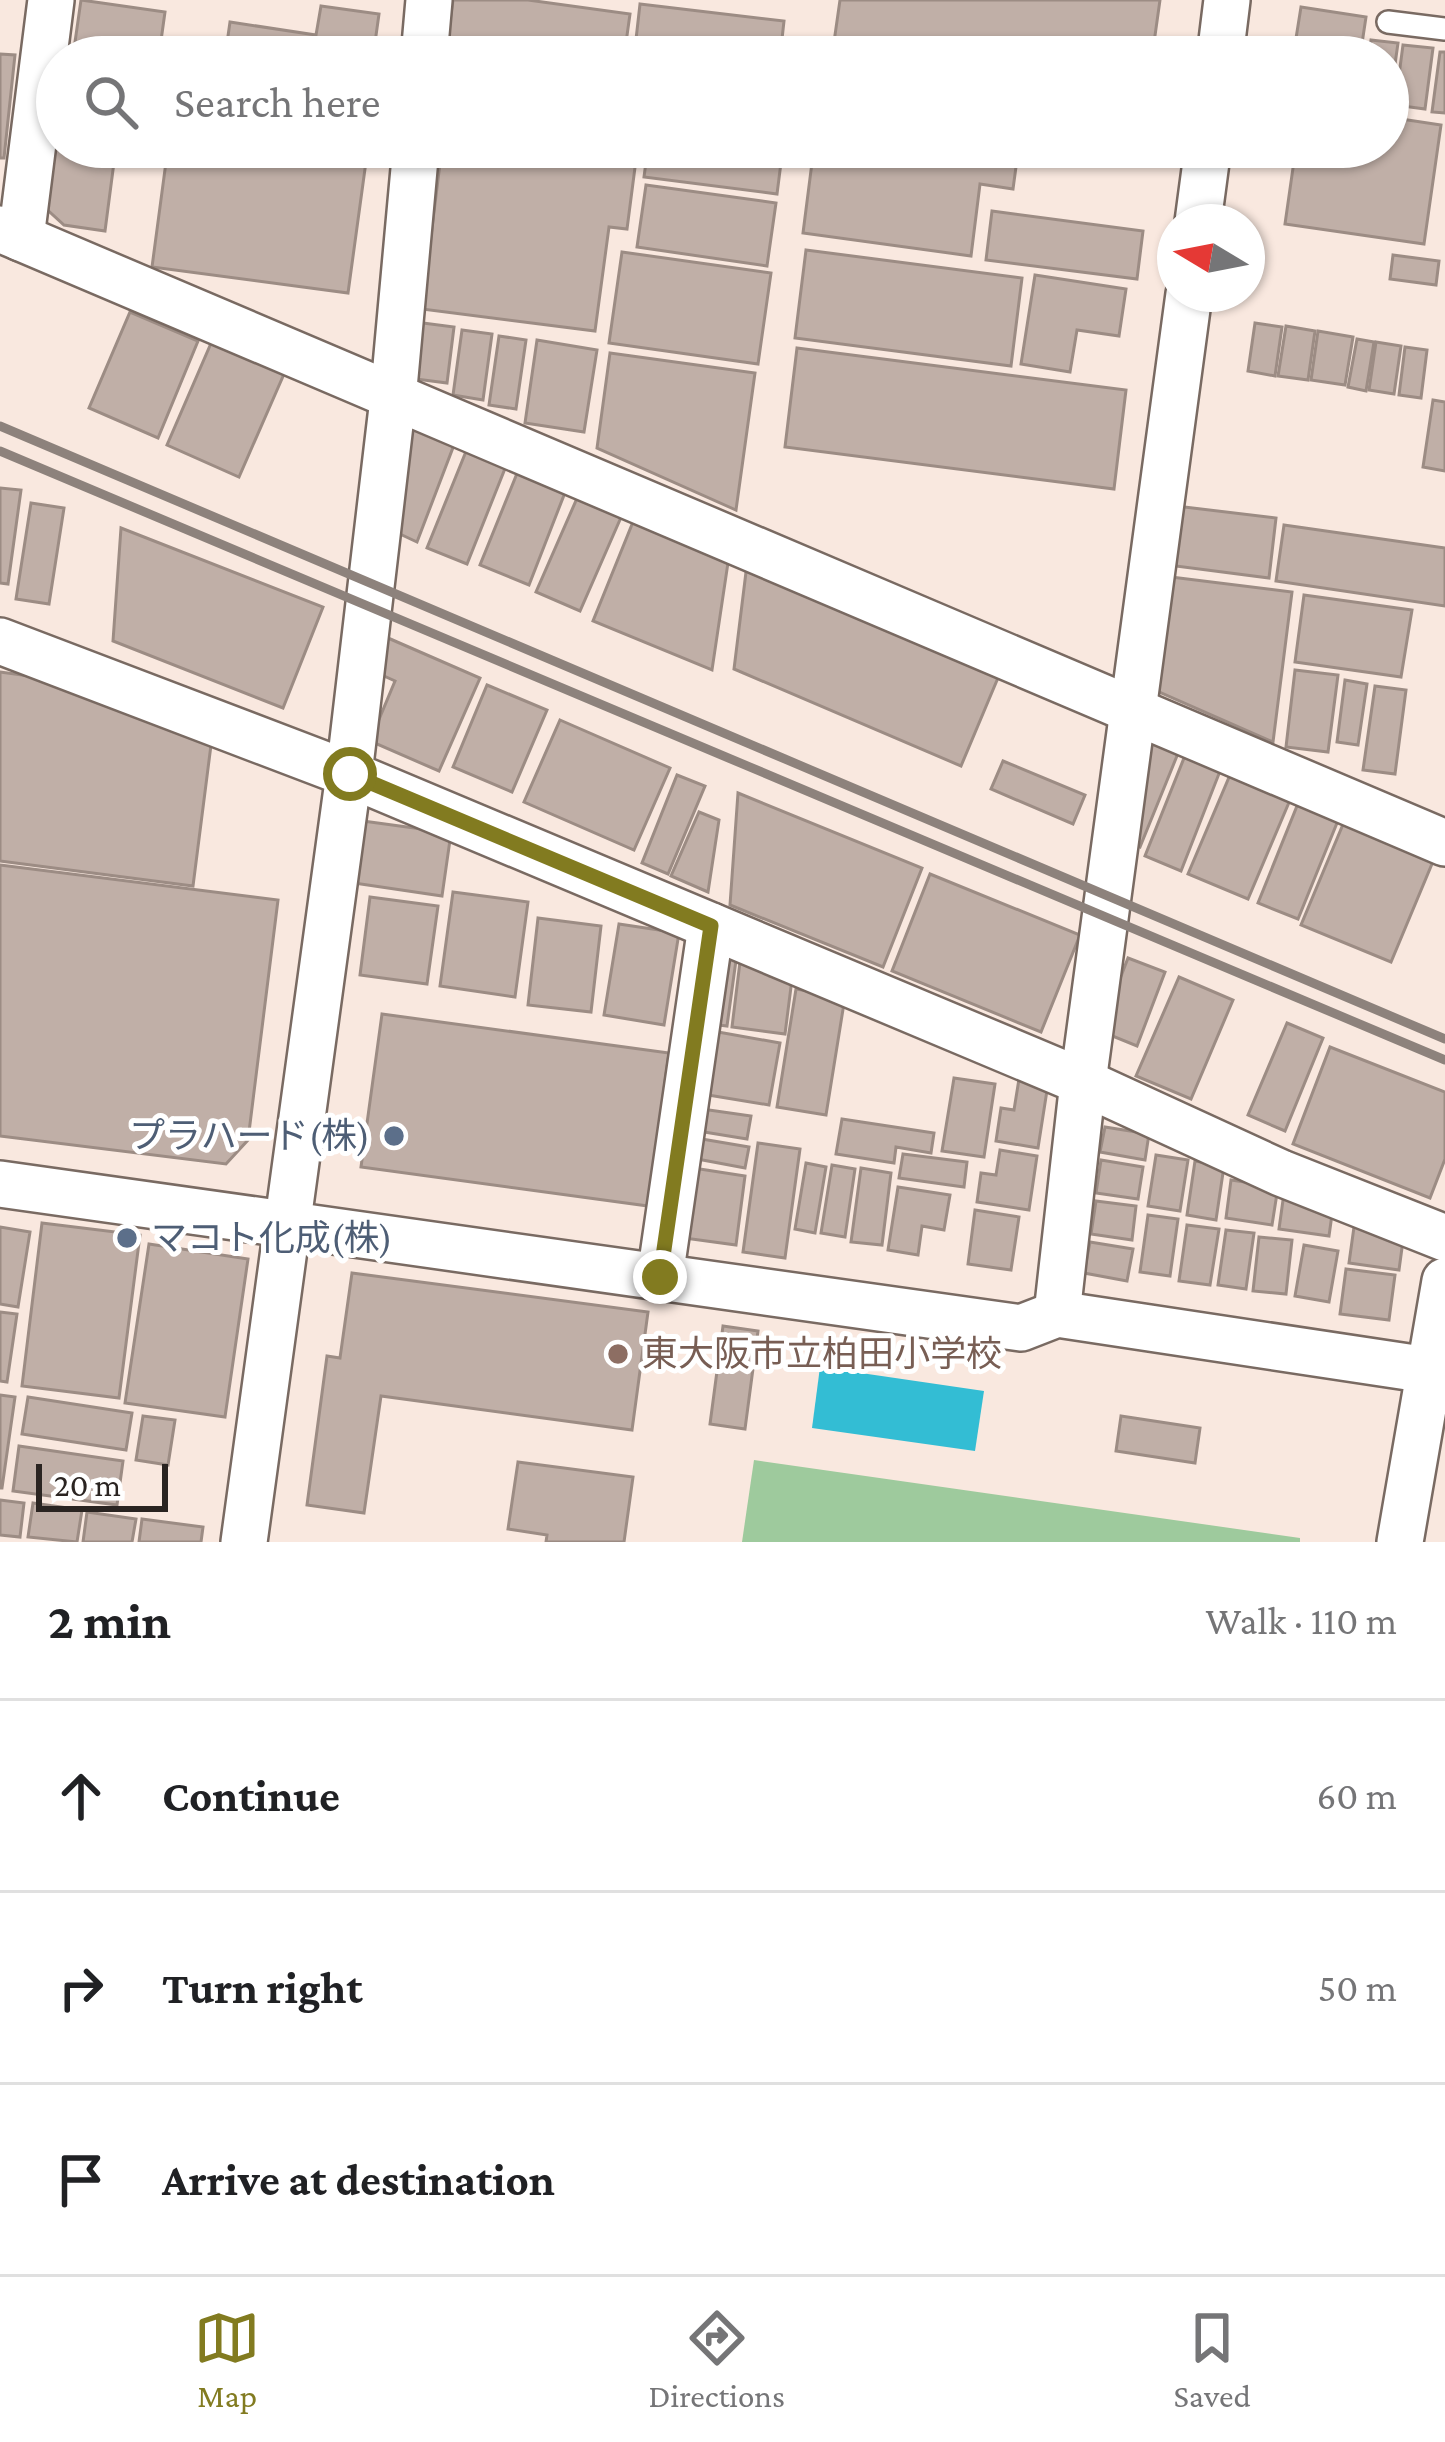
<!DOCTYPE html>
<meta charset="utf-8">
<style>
:root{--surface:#fff;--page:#f2f2f2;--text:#202124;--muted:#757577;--line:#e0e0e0;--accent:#827b20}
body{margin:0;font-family:"Crimson Pro","Noto Sans JP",serif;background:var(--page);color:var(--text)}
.compass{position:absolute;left:1157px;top:204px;width:108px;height:108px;border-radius:50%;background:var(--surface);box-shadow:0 3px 9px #0004;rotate:280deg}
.scale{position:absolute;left:36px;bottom:30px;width:132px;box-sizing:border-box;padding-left:12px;border:6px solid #2a2421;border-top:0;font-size:33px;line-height:42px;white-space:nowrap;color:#2a2421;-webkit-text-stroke:9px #fff;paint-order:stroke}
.stop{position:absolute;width:36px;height:36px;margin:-27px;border:9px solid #827b20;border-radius:50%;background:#fff}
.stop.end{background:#827b20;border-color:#fff;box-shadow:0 3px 12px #0008}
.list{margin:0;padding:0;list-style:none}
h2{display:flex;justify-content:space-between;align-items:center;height:156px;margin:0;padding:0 48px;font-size:51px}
h2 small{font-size:39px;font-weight:400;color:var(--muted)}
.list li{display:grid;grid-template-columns:78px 1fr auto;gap:36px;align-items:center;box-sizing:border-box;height:192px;padding:0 48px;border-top:3px solid var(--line)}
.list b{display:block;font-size:45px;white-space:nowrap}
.list em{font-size:39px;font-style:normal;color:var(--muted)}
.icon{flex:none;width:66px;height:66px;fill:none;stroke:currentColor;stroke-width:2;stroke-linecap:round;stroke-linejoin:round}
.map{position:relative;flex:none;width:1445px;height:1542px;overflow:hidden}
.search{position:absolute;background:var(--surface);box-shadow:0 3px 9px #0004;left:36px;right:36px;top:36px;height:132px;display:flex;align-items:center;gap:30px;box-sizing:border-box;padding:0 42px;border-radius:66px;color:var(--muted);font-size:45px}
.sheet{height:732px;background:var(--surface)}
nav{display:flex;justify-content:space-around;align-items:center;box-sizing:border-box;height:168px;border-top:3px solid var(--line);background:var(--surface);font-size:33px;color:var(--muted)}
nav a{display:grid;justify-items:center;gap:6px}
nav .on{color:var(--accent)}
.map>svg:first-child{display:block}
.green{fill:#9eca9d}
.water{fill:#33bdd4}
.building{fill:#c0afa7;stroke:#9c8c84;stroke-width:3}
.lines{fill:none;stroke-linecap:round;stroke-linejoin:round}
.lane-casing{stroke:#796a62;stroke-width:26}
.street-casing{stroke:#796a62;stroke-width:50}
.lane{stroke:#fff;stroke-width:21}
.street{stroke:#fff;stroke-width:45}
.rail{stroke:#8d827c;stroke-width:9}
.route{stroke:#827b20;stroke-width:15}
.service-dot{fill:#5c6f8a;stroke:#fff;stroke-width:4.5}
.education-dot{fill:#8d6e63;stroke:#fff;stroke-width:4.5}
.labels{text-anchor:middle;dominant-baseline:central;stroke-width:10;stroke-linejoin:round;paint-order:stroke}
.service-label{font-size:36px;fill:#4e5e75;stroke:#fff;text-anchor:end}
.education-label{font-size:36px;fill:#785e54;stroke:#fff;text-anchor:start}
</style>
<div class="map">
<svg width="1445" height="1542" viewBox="0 0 1445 1542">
<rect width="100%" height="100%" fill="#f9e8df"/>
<path class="green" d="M 754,1460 L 1300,1538 L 1300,1542 L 742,1542 Z"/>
<path class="water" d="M 820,1367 L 984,1391 L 975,1451 L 812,1428 Z"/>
<g class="building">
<path d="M 81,0 L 165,12 L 159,55 L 75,42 Z"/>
<path d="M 453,0 L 528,0 L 630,14 L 624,57 L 445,57 Z"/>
<path d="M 840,0 L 1160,0 L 1152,57 L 894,57 L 833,49 Z"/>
<path d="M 640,4 L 784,21 L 780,57 L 634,57 Z"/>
<path d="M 321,6 L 379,14 L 373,57 L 225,57 L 230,22 L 316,35 Z"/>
<path d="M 1301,7 L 1366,17 L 1360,57 L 1293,57 Z"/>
<path d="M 1371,40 L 1398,43 L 1390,100 L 1388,57 L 1368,57 Z"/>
<path d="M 1403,45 L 1433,48 L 1425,109 L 1395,105 Z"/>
<path d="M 1440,52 L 1445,52 L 1445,113 L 1432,112 Z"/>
<path d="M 0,54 L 15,55 L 4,158 L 0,158 Z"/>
<path d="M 57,86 L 57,147 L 116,147 L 105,231 L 64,225 L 41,204 Z"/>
<path d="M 1388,117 L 1441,125 L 1424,244 L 1285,224 L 1296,147 L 1388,147 Z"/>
<path d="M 168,147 L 368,147 L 348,293 L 152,267 Z"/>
<path d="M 442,147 L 598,147 L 637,152 L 627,229 L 609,227 L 595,331 L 422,309 Z"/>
<path d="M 648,147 L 783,147 L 777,194 L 644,177 Z"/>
<path d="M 814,147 L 984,147 L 1018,152 L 1013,189 L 980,184 L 971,256 L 803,233 Z"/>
<path d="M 646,185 L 776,203 L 767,266 L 637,247 Z"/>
<path d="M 992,211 L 1143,231 L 1137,279 L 986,260 Z"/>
<path d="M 806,250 L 1022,278 L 1011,366 L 795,338 Z"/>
<path d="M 622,252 L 771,273 L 758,364 L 609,343 Z"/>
<path d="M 1393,255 L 1439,261 L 1436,285 L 1390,279 Z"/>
<path d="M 1035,275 L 1126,289 L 1119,336 L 1077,330 L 1070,372 L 1021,364 Z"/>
<path d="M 130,312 L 198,341 L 158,438 L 89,408 Z"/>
<path d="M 423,323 L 454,327 L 447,383 L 416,379 Z"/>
<path d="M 1255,323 L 1282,327 L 1275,376 L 1248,371 Z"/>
<path d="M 1286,326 L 1315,331 L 1308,380 L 1278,376 Z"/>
<path d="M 462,330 L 492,334 L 483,400 L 453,395 Z"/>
<path d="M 1318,331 L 1353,337 L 1345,385 L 1311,380 Z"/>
<path d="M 499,336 L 526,340 L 516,409 L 489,405 Z"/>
<path d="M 1357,339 L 1374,342 L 1366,391 L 1348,387 Z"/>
<path d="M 537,340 L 597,350 L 584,432 L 525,423 Z"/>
<path d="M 212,341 L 284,374 L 239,477 L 167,445 Z"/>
<path d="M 1376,342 L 1401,346 L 1394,394 L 1369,390 Z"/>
<path d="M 1405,347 L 1427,350 L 1421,398 L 1399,395 Z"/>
<path d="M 797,348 L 1126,390 L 1114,489 L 785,447 Z"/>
<path d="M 610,353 L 755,373 L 736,510 L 597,448 Z"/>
<path d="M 1433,400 L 1445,402 L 1445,471 L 1423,467 Z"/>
<path d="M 407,418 L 457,437 L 417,542 L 385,527 Z"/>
<path d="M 467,449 L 506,466 L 467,564 L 427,548 Z"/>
<path d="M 518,471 L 566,490 L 529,585 L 480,565 Z"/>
<path d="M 0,488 L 21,490 L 8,584 L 0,583 Z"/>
<path d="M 578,496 L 622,515 L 580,611 L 536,592 Z"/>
<path d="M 31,503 L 64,508 L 49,604 L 16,599 Z"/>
<path d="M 1176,506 L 1276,518 L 1269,578 L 1168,565 Z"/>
<path d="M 635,517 L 729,556 L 712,670 L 593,621 Z"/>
<path d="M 1284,525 L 1445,548 L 1445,606 L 1276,581 Z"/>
<path d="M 121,528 L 323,607 L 283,708 L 113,641 Z"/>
<path d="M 747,564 L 1000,673 L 961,766 L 734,669 Z"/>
<path d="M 1163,576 L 1292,592 L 1273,742 L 1148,687 Z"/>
<path d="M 1304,595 L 1412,610 L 1401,677 L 1295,662 Z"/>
<path d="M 388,638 L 480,678 L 439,771 L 370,741 L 395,681 L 373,671 Z"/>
<path d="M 1295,670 L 1338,675 L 1328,752 L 1286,747 Z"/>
<path d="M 0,672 L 95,685 L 211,745 L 193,886 L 0,861 Z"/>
<path d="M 1345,680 L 1367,684 L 1358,745 L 1337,742 Z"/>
<path d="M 487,685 L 547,710 L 512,792 L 453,767 Z"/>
<path d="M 1375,686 L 1406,690 L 1395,774 L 1363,770 Z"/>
<path d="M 560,720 L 670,768 L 634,850 L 524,802 Z"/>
<path d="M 1148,734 L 1181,746 L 1140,847 L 1127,841 Z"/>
<path d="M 1186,753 L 1222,766 L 1181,871 L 1145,856 Z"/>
<path d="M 1003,761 L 1085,795 L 1073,824 L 991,789 Z"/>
<path d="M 677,775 L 705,786 L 668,874 L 642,863 Z"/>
<path d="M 1230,775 L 1290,800 L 1248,899 L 1188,874 Z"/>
<path d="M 738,793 L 922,868 L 883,967 L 730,905 Z"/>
<path d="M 1299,801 L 1339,818 L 1298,919 L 1258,903 Z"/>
<path d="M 699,812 L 719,820 L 708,892 L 671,876 Z"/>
<path d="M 363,821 L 451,833 L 442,896 L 354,883 Z"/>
<path d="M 1344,822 L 1434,859 L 1391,962 L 1301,925 Z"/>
<path d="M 0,865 L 278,900 L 248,1140 L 226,1164 L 0,1136 Z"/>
<path d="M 930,874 L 1080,935 L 1041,1032 L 892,971 Z"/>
<path d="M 453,892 L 528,902 L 515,997 L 440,986 Z"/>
<path d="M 370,897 L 438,906 L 427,984 L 360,975 Z"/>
<path d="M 538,918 L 601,926 L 591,1012 L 528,1005 Z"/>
<path d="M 619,924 L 679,933 L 664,1025 L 604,1015 Z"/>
<path d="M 713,950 L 737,953 L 727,1026 L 703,1023 Z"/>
<path d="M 1128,958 L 1165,972 L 1137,1046 L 1100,1031 Z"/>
<path d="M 740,962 L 772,966 L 770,976 L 792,979 L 785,1034 L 732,1027 Z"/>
<path d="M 1179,977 L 1233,1000 L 1191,1099 L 1136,1076 Z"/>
<path d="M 796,989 L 845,997 L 826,1115 L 777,1107 Z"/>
<path d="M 382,1014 L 669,1053 L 648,1206 L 361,1167 Z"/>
<path d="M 1287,1023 L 1323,1038 L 1285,1131 L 1248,1115 Z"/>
<path d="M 707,1030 L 780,1043 L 769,1105 L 696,1093 Z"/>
<path d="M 1330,1047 L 1445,1092 L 1445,1159 L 1430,1198 L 1293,1144 Z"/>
<path d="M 954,1078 L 995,1084 L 984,1157 L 942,1151 Z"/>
<path d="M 1019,1079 L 1048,1084 L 1038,1148 L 996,1141 L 1001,1108 L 1014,1110 Z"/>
<path d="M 702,1109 L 751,1116 L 747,1139 L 698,1131 Z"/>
<path d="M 842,1119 L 934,1133 L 931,1153 L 896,1147 L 894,1163 L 836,1154 Z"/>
<path d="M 1105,1127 L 1149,1134 L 1145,1160 L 1100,1152 Z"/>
<path d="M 696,1138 L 749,1147 L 745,1168 L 692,1158 Z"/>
<path d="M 758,1143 L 800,1149 L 785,1258 L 743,1252 Z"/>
<path d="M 1000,1150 L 1037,1156 L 1029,1210 L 977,1202 L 981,1173 L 996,1175 Z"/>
<path d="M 903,1154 L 967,1162 L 964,1187 L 899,1178 Z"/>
<path d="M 1156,1155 L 1188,1160 L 1180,1211 L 1148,1206 Z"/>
<path d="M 1101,1160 L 1143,1167 L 1138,1199 L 1096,1193 Z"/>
<path d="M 1195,1161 L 1224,1166 L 1216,1220 L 1187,1215 Z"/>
<path d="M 806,1163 L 826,1167 L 815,1233 L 795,1229 Z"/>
<path d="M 832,1165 L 855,1169 L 845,1237 L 821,1233 Z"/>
<path d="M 687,1167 L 745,1176 L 736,1245 L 677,1237 Z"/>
<path d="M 861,1168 L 891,1173 L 882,1245 L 851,1242 Z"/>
<path d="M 1231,1180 L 1278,1187 L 1272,1225 L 1226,1218 Z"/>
<path d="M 898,1187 L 950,1195 L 944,1230 L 922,1226 L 918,1255 L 888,1250 Z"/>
<path d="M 1284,1193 L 1334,1200 L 1329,1236 L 1279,1229 Z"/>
<path d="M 1096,1201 L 1136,1206 L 1132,1240 L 1091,1234 Z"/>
<path d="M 975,1210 L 1019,1217 L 1011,1270 L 968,1264 Z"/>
<path d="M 1148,1215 L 1178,1219 L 1170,1276 L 1140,1272 Z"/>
<path d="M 42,1223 L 140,1235 L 119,1398 L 22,1386 Z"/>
<path d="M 1187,1225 L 1219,1229 L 1210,1285 L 1179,1281 Z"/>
<path d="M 0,1227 L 30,1232 L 18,1307 L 0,1304 Z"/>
<path d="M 1354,1227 L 1404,1233 L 1399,1270 L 1349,1263 Z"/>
<path d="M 1226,1230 L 1254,1233 L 1246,1289 L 1218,1285 Z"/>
<path d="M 1259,1237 L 1292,1240 L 1286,1294 L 1253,1291 Z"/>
<path d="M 1090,1242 L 1133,1249 L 1127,1281 L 1084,1273 Z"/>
<path d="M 149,1244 L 248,1259 L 225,1417 L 125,1403 Z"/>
<path d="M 1304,1245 L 1338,1251 L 1329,1302 L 1295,1296 Z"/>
<path d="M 1346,1269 L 1395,1275 L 1389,1320 L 1340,1314 Z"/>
<path d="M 352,1273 L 648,1312 L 632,1430 L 381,1396 L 364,1513 L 307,1505 L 327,1356 L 340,1358 Z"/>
<path d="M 0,1312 L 17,1314 L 7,1382 L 0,1381 Z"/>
<path d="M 723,1326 L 758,1331 L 745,1429 L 710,1424 Z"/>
<path d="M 0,1395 L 15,1397 L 2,1488 L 0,1488 Z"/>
<path d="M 28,1397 L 132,1413 L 126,1450 L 22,1434 Z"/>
<path d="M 143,1416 L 175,1420 L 168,1465 L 136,1460 Z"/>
<path d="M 1121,1416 L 1200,1428 L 1195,1463 L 1116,1451 Z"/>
<path d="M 19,1446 L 123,1461 L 117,1505 L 13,1491 Z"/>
<path d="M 518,1462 L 633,1477 L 624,1542 L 546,1542 L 547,1535 L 508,1529 Z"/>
<path d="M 0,1500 L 24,1503 L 20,1537 L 0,1535 Z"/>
<path d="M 33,1503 L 82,1510 L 77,1542 L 28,1537 Z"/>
<path d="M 87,1512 L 136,1519 L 132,1542 L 83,1542 Z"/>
<path d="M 142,1519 L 203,1527 L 201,1542 L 139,1542 Z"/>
</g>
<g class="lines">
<g class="lane-casing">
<path id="lane" d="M 1388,22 L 1445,29"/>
</g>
<g class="street-casing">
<g id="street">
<path d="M 424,57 L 429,0"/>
<path d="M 1220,57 L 1227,0"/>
<path d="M 1198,222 L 1208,147"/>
<path d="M 0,229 L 1445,843"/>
<path d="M 21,238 L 51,0"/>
<path d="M 0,641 L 349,774 L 1083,1082 L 1281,1173 L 1445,1238"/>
<path d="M 0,1184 L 1021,1328 L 1057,1314 L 1428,1370"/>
<path d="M 660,1277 L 711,926"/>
<path d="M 1057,1314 L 1083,1082 L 1189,294"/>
<path d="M 244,1542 L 349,774 L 393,399 L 416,147"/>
<path d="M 1400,1542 L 1445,1281"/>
</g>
</g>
<use href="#lane" class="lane"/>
<use href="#street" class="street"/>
<g class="rail">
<path d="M 0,426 L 1445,1039"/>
<path d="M 0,451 L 1445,1060"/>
</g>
</g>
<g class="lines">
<path class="route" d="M 350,774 L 711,926 L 660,1277"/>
</g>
<g class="service-dot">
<circle cx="394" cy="1136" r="12"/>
<circle cx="127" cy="1238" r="12"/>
</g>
<circle class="education-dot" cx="618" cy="1354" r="12"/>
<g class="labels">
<g class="service-label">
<text x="370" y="1136">プラハード(株)</text>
<text x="151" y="1238" text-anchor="start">マコト化成(株)</text>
</g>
<g class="education-label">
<text x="642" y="1354">東大阪市立柏田小学校</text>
</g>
</g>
</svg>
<svg class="compass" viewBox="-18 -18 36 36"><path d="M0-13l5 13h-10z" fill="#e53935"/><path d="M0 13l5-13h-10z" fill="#757577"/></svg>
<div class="scale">20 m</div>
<div class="stop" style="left:350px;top:774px"></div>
<div class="stop end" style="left:660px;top:1277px"></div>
<div class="search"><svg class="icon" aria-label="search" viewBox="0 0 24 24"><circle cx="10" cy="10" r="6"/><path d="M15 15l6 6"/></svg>Search here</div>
</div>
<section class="sheet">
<h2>2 min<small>Walk · 110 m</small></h2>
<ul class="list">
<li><svg class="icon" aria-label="ahead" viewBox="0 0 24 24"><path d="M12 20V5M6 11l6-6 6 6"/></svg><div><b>Continue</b></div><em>60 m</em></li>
<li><svg class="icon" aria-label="right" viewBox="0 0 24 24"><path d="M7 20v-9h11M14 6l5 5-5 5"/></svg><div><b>Turn right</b></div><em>50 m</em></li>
<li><svg class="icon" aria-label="arrive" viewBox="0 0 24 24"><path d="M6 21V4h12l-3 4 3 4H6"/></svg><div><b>Arrive at destination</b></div></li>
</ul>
</section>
<nav>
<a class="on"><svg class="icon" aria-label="map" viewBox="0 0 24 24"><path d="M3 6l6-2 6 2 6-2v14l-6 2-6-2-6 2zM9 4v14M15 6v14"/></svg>Map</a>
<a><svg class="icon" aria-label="directions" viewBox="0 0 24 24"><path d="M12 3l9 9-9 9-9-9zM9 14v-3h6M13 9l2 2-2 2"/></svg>Directions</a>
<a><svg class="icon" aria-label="saved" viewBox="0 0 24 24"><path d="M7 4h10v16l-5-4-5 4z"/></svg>Saved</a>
</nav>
